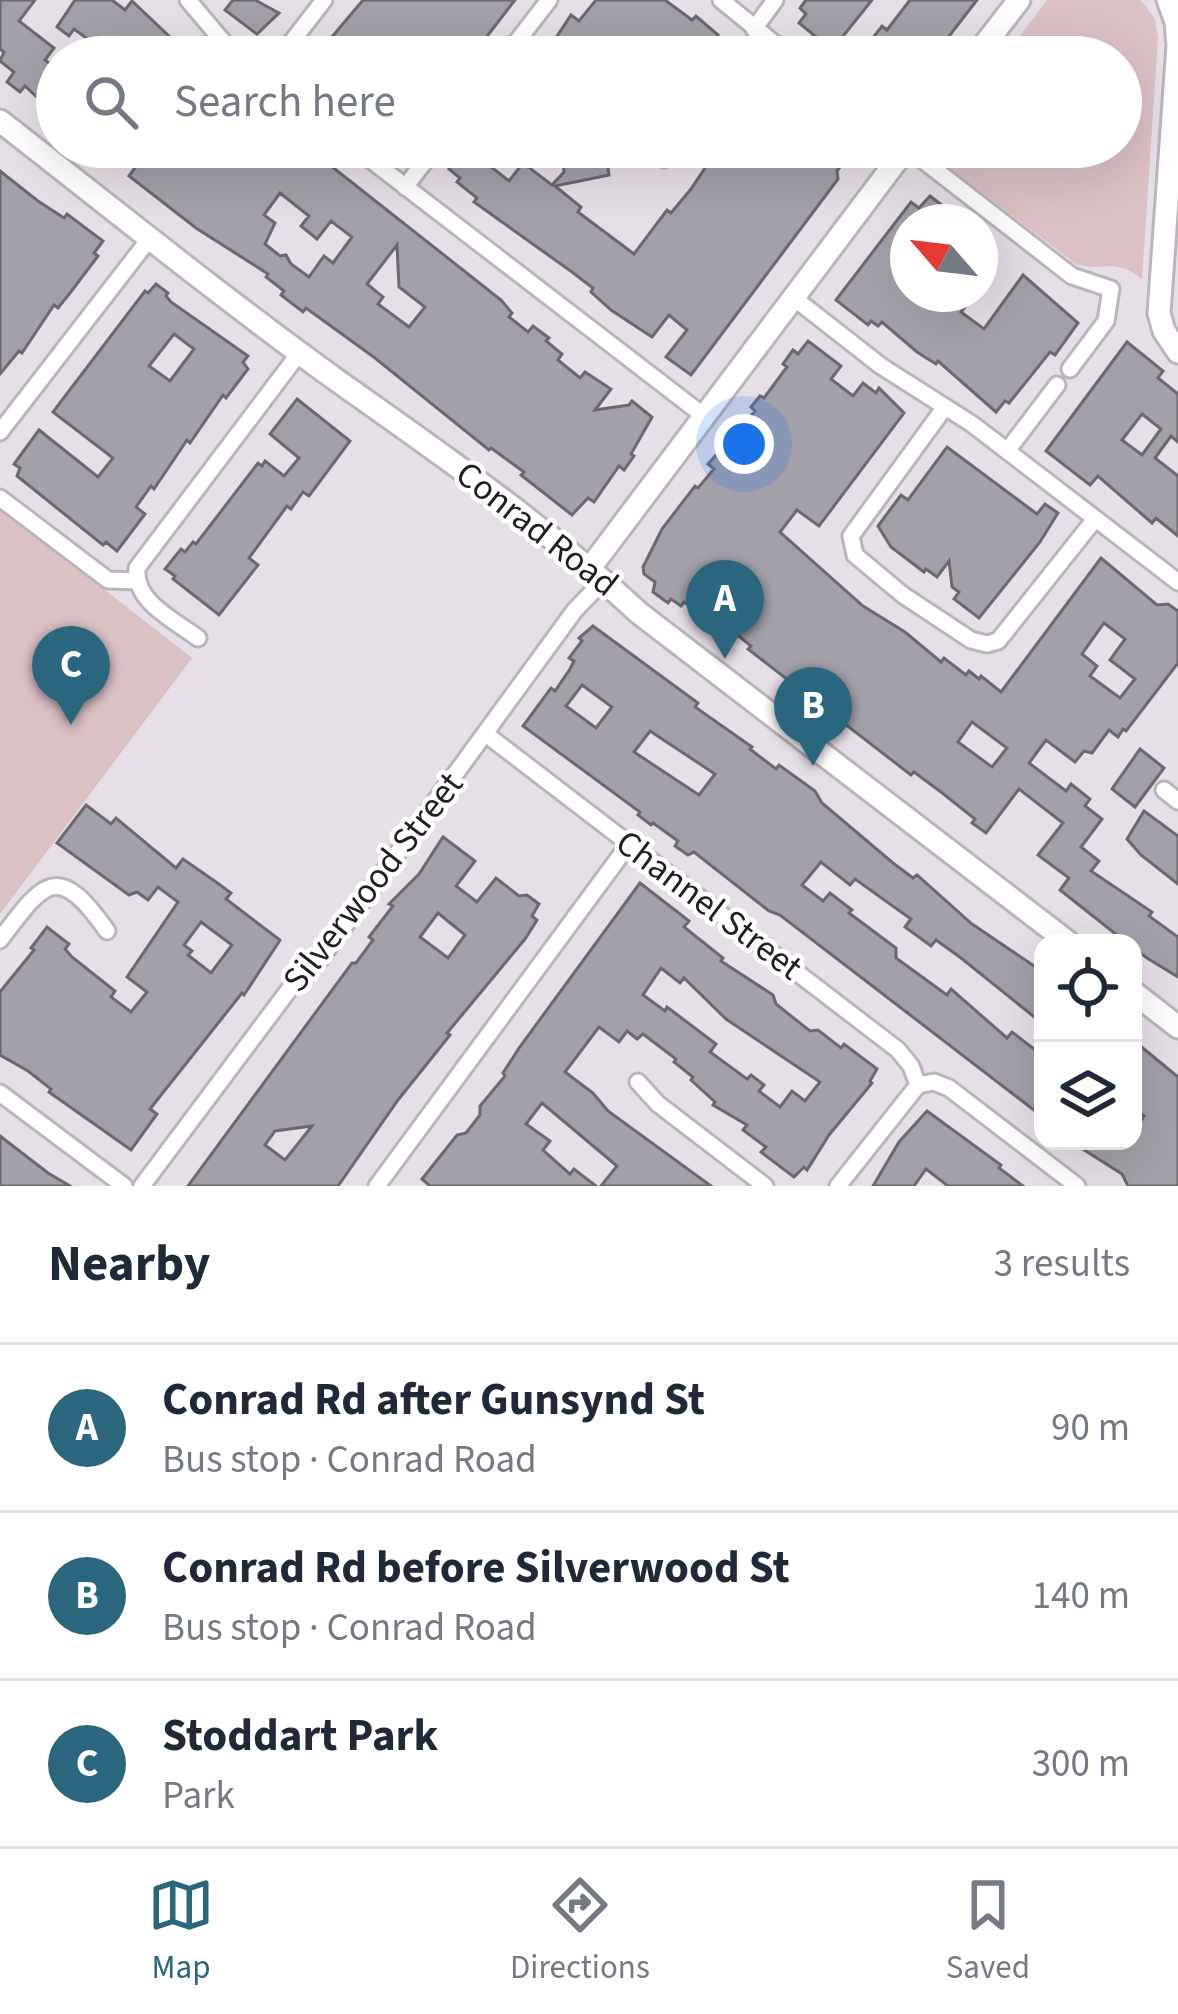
<!DOCTYPE html>
<meta charset="utf-8">
<style>
:root{--surface:#fff;--page:#f6f6f7;--text:#1f2937;--muted:#747a83;--line:#e0e1e3;--accent:#2a677e}
body{margin:0;font-family:"Source Sans 3",sans-serif;background:var(--page);color:var(--text)}
.controls{position:absolute;right:36px;bottom:36px;display:grid;overflow:hidden;border-radius:24px;box-shadow:0 12px 48px #0002}
.controls button{width:108px;height:108px;display:grid;place-items:center;padding:0;border:0;border-bottom:3px solid var(--line);background:var(--surface);color:var(--text);font:60px sans-serif}
.compass{position:absolute;left:890px;top:204px;width:108px;height:108px;border-radius:50%;background:var(--surface);box-shadow:0 12px 48px #0002;rotate:298deg}
.you{position:absolute;left:744px;top:444px;width:42px;height:42px;margin:-30px;border:9px solid #fff;border-radius:50%;background:#1a73e8;box-shadow:0 0 0 18px #1a73e833}
.badge{display:grid;place-items:center;width:78px;height:78px;border-radius:50%;background:var(--accent);color:#fff;font-size:39px;font-weight:700}
.pin{position:absolute;translate:-50% -99px;filter:drop-shadow(0 3px 6px #0008)}
.pin::after{content:'';position:absolute;top:63px;width:42px;height:36px;background:inherit;clip-path:polygon(0 0,100% 0,50% 100%)}
.list{margin:0;padding:0;list-style:none}
h2{display:flex;justify-content:space-between;align-items:center;height:156px;margin:0;padding:0 48px;font-size:51px}
h2 small{font-size:39px;font-weight:400;color:var(--muted)}
.list li{display:grid;grid-template-columns:78px 1fr auto;gap:36px;align-items:center;box-sizing:border-box;height:168px;padding:0 48px;border-top:3px solid var(--line)}
.list b{display:block;font-size:45px;white-space:nowrap}
.list p{margin:0;font-size:39px;white-space:nowrap;color:var(--muted)}
.list em{font-size:39px;font-style:normal;color:var(--muted)}
.icon{flex:none;width:66px;height:66px;fill:none;stroke:currentColor;stroke-width:2;stroke-linecap:round;stroke-linejoin:round}
.map{position:relative;flex:none;width:1178px;height:1186px;overflow:hidden}
.search{position:absolute;background:var(--surface);box-shadow:0 12px 48px #0002;left:36px;right:36px;top:36px;height:132px;display:flex;align-items:center;gap:30px;box-sizing:border-box;padding:0 42px;border-radius:66px;color:var(--muted);font-size:45px}
.sheet{height:660px;background:var(--surface)}
nav{display:flex;justify-content:space-around;align-items:center;box-sizing:border-box;height:168px;border-top:3px solid var(--line);background:var(--surface);font-size:33px;color:var(--muted)}
nav a{display:grid;justify-items:center;gap:6px}
nav .on{color:var(--accent)}
.map>svg:first-child{display:block}
.green{fill:#dbc0c4}
.building{fill:#a4a0a9;stroke:#6b6870;stroke-width:3;fill-rule:evenodd}
.lines{fill:none;stroke-linecap:round;stroke-linejoin:round}
.street-casing{stroke:#bcb4bc;stroke-width:21}
.secondary-casing{stroke:#bcb4bc;stroke-width:27}
.street{stroke:#fff;stroke-width:15}
.secondary{stroke:#fff;stroke-width:21}
.labels{text-anchor:middle;dominant-baseline:central;stroke-width:9;stroke-linejoin:round;paint-order:stroke}
.street-label{font-size:36px;fill:#201e20;stroke:#fff}
</style>
<div class="map">
<svg width="1178" height="1186" viewBox="0 0 1178 1186">
<rect width="100%" height="100%" fill="#e7dfe7"/>
<g class="green">
<path d="M 1047,0 L 1141,0 L 1155,19 L 1158,38 L 1142,279 C 1114,256 1104,273 1076,264 L 931,154 L 936,147 L 1121,147 L 1121,57 L 1004,57 Z"/>
<path d="M 0,508 L 192,658 L 0,914 Z"/>
</g>
<g class="building">
<path d="M 0,0 L 35,0 L 19,21 L 54,48 L 45,60 L 57,69 L 57,116 L 25,86 L 20,92 L 7,82 L 14,72 L 0,61 L 4,52 L 0,49 Z"/>
<path d="M 75,0 L 112,0 L 125,10 L 132,1 L 191,57 L 127,57 L 116,49 L 111,56 L 74,29 L 69,36 L 57,27 Z"/>
<path d="M 233,0 L 255,0 L 279,13 L 257,34 L 225,10 Z"/>
<path d="M 363,0 L 515,0 L 471,57 L 403,57 L 386,44 L 376,57 L 344,57 L 337,52 L 333,57 L 315,57 Z"/>
<path d="M 596,0 L 665,0 L 692,20 L 696,16 L 718,35 L 701,57 L 635,57 L 615,42 L 603,57 L 563,57 L 550,47 L 571,15 L 579,21 Z"/>
<path d="M 806,0 L 872,0 L 832,50 L 799,23 L 806,14 L 800,8 Z"/>
<path d="M 910,0 L 977,0 L 933,57 L 858,57 L 882,26 L 887,30 Z"/>
<path d="M 150,147 L 307,147 L 501,300 L 512,313 L 509,317 L 528,332 L 533,326 L 549,338 L 546,341 L 562,354 L 558,360 L 580,378 L 585,372 L 611,389 L 595,410 L 629,405 L 632,401 L 652,417 L 631,454 L 634,456 L 624,470 L 619,466 L 594,502 L 588,498 L 572,515 L 521,475 L 524,472 L 491,448 L 489,450 L 375,358 L 306,308 L 303,312 L 281,295 L 284,291 L 266,277 L 268,274 L 196,228 L 129,176 ZM 280,193 L 309,216 L 301,226 L 317,239 L 331,221 L 352,237 L 333,263 L 324,256 L 309,277 L 291,264 L 286,255 L 280,256 L 265,244 L 275,223 L 264,215 ZM 397,245 L 399,287 L 425,307 L 409,327 L 378,304 L 383,297 L 367,284 Z"/>
<path d="M 466,147 L 491,147 L 486,163 L 509,181 L 523,163 L 552,185 L 564,172 L 562,153 L 605,147 L 609,175 L 555,186 L 581,207 L 578,212 L 634,254 L 667,210 L 671,213 L 691,189 L 719,147 L 855,147 L 837,171 L 838,179 L 691,375 L 666,357 L 687,330 L 669,315 L 652,337 L 611,310 L 591,292 L 593,288 L 572,272 L 474,202 L 477,198 L 457,182 L 460,178 L 449,169 Z"/>
<path d="M 0,171 L 38,201 L 64,218 L 67,214 L 103,241 L 94,253 L 98,256 L 70,293 L 58,308 L 54,305 L 22,353 L 19,351 L 0,374 Z"/>
<path d="M 930,196 L 964,222 L 908,222 L 908,294 L 951,294 L 966,306 L 961,312 L 984,329 L 1023,275 L 1078,323 L 1055,355 L 1050,352 L 1009,403 L 1005,401 L 996,412 L 938,361 L 936,364 L 917,352 L 882,322 L 878,326 L 871,321 L 868,325 L 836,300 L 911,202 L 919,208 Z"/>
<path d="M 156,284 L 168,293 L 166,296 L 171,302 L 248,356 L 243,362 L 248,369 L 226,398 L 223,395 L 190,443 L 187,440 L 154,489 L 151,486 L 136,507 L 145,514 L 117,551 L 106,542 L 103,545 L 17,476 L 20,468 L 14,464 L 39,430 L 98,477 L 113,458 L 53,412 L 145,291 L 148,293 ZM 174,334 L 194,349 L 170,381 L 149,366 Z"/>
<path d="M 808,341 L 841,366 L 831,379 L 853,396 L 863,383 L 876,393 L 879,388 L 904,413 L 819,526 L 797,510 L 780,532 L 863,606 L 905,632 L 941,662 L 944,658 L 966,675 L 969,671 L 979,679 L 981,676 L 1001,692 L 1101,558 L 1157,605 L 1168,604 L 1178,611 L 1178,663 L 1126,731 L 1123,729 L 1118,737 L 1109,730 L 1092,753 L 1084,751 L 1075,762 L 1046,740 L 1029,763 L 1066,791 L 1071,784 L 1090,799 L 1085,806 L 1102,819 L 1081,847 L 1099,861 L 1091,871 L 1152,912 L 1149,916 L 1178,937 L 1178,977 L 1147,958 L 1133,948 L 1133,943 L 1127,943 L 1060,890 L 1069,878 L 1038,855 L 1063,823 L 1019,789 L 986,833 L 972,823 L 975,819 L 941,792 L 914,772 L 911,775 L 748,649 L 751,646 L 717,618 L 713,623 L 684,602 L 681,606 L 671,599 L 668,603 L 653,592 L 655,582 L 644,574 L 643,567 L 662,529 L 695,486 L 698,488 L 714,469 L 708,464 L 755,411 L 751,407 L 760,396 L 764,398 L 787,367 L 783,364 L 793,350 L 798,354 ZM 1104,623 L 1125,639 L 1110,660 L 1135,679 L 1120,698 L 1090,676 L 1097,666 L 1082,654 ZM 972,722 L 1007,748 L 992,767 L 958,742 Z"/>
<path d="M 1127,342 L 1163,371 L 1158,378 L 1178,394 L 1178,442 L 1171,436 L 1155,458 L 1178,476 L 1178,536 L 1156,518 L 1152,523 L 1098,476 L 1090,485 L 1046,451 ZM 1142,414 L 1161,429 L 1142,455 L 1122,440 Z"/>
<path d="M 297,399 L 350,441 L 309,496 L 303,492 L 291,509 L 287,506 L 249,558 L 258,565 L 219,615 L 173,579 L 175,576 L 165,569 L 181,549 L 185,552 L 193,542 L 196,544 L 258,463 L 262,466 L 265,461 L 284,476 L 299,458 L 270,434 Z"/>
<path d="M 947,447 L 1037,514 L 1045,504 L 1058,513 L 1040,542 L 979,618 L 954,599 L 959,592 L 952,587 L 949,561 L 937,577 L 926,569 L 924,572 L 891,547 L 878,526 L 901,495 L 908,500 Z"/>
<path d="M 593,626 L 698,703 L 695,707 L 752,747 L 750,749 L 776,769 L 779,765 L 815,791 L 822,803 L 893,863 L 913,878 L 917,875 L 972,924 L 1043,972 L 1043,1024 L 961,958 L 936,940 L 931,946 L 905,927 L 911,919 L 855,879 L 850,885 L 821,862 L 802,885 L 823,901 L 830,893 L 852,910 L 849,913 L 896,948 L 896,958 L 947,995 L 951,989 L 1007,1038 L 1012,1032 L 1043,1056 L 1043,1117 L 780,915 L 769,911 L 694,852 L 688,855 L 675,846 L 678,841 L 653,823 L 651,825 L 638,815 L 640,812 L 523,726 L 551,688 L 555,691 L 570,669 L 574,661 L 569,658 L 582,641 L 579,638 ZM 582,685 L 612,707 L 596,728 L 566,706 ZM 650,731 L 715,774 L 699,795 L 634,752 Z"/>
<path d="M 1140,749 L 1164,768 L 1135,807 L 1112,789 Z"/>
<path d="M 86,805 L 111,824 L 116,818 L 176,868 L 183,859 L 216,882 L 231,893 L 226,899 L 280,940 L 244,995 L 242,993 L 150,1109 L 157,1114 L 131,1150 L 49,1092 L 51,1089 L 28,1071 L 0,1055 L 0,992 L 34,950 L 31,948 L 47,927 L 69,944 L 65,949 L 72,957 L 115,991 L 111,997 L 131,1012 L 147,992 L 127,977 L 178,902 L 158,887 L 148,900 L 137,892 L 129,895 L 57,843 ZM 201,922 L 232,945 L 211,973 L 188,955 L 192,951 L 184,945 Z"/>
<path d="M 1144,811 L 1178,836 L 1178,884 L 1141,855 L 1127,839 Z"/>
<path d="M 443,837 L 475,861 L 456,886 L 477,902 L 496,878 L 519,896 L 527,895 L 539,904 L 532,916 L 537,920 L 525,939 L 447,1033 L 450,1035 L 398,1100 L 338,1186 L 188,1186 L 352,963 L 356,963 L 373,940 L 369,937 L 393,906 L 389,904 L 419,874 ZM 438,913 L 465,935 L 448,958 L 420,937 ZM 312,1126 L 285,1160 L 265,1145 L 275,1131 Z"/>
<path d="M 640,883 L 689,921 L 684,927 L 723,958 L 721,961 L 773,995 L 776,1004 L 810,1031 L 818,1030 L 841,1048 L 844,1044 L 877,1069 L 870,1081 L 872,1083 L 829,1135 L 807,1170 L 804,1167 L 794,1177 L 761,1152 L 766,1147 L 743,1130 L 747,1125 L 713,1105 L 715,1102 L 691,1080 L 693,1077 L 674,1062 L 676,1059 L 643,1034 L 637,1039 L 627,1031 L 619,1042 L 599,1027 L 565,1072 L 593,1093 L 608,1111 L 711,1186 L 601,1186 L 617,1166 L 542,1103 L 526,1124 L 550,1141 L 543,1150 L 570,1174 L 574,1169 L 596,1186 L 430,1186 L 422,1179 L 457,1135 L 466,1133 L 480,1115 L 480,1106 L 505,1076 L 503,1073 L 519,1048 ZM 661,968 L 680,983 L 684,978 L 726,1019 L 820,1082 L 805,1101 L 792,1091 L 780,1107 L 759,1091 L 764,1085 L 751,1075 L 747,1079 L 710,1052 L 716,1044 L 667,1007 L 665,1011 L 643,995 Z"/>
<path d="M 1133,1040 L 1178,1077 L 1178,1186 L 1128,1186 L 1122,1174 L 1070,1141 L 1133,1141 L 1133,1133 L 1144,1116 L 1133,1107 Z"/>
<path d="M 927,1111 L 1001,1165 L 999,1168 L 1023,1186 L 948,1186 L 926,1169 L 914,1186 L 873,1186 L 899,1142 Z"/>
<path d="M 0,1136 L 48,1173 L 70,1186 L 0,1186 Z"/>
</g>
<g class="lines">
<g class="street-casing">
<g id="street">
<path d="M 188,0 L 236,57"/>
<path d="M 721,0 L 791,57"/>
<path d="M 754,29 L 775,0"/>
<path d="M 280,57 L 324,0"/>
<path d="M 505,57 L 549,0"/>
<path d="M 743,57 L 760,34"/>
<path d="M 354,147 L 704,416"/>
<path d="M 906,147 L 1072,276 L 1111,289 L 1106,321 L 1070,369"/>
<path d="M 664,159 L 674,147"/>
<path d="M 405,187 L 436,147"/>
<path d="M 794,298 L 881,366 L 972,424 L 1178,582"/>
<path d="M 945,407 L 851,536 L 855,555 L 903,595 L 971,640 L 987,644 L 998,641 L 1095,519"/>
<path d="M 0,432 L 150,238"/>
<path d="M 1007,451 L 1057,385"/>
<path d="M 0,498 L 108,580 L 136,581"/>
<path d="M 198,638 C 174,620 134,602 137,568 L 300,352"/>
<path d="M 487,735 L 898,1050 L 911,1066 L 918,1085"/>
<path d="M 1164,790 L 1178,801"/>
<path d="M 0,940 C 44,882 57,860 107,931"/>
<path d="M 638,1082 L 658,1104 L 765,1186"/>
<path d="M 918,1085 L 934,1082 L 949,1088 L 1077,1186"/>
<path d="M 0,1093 L 124,1186"/>
<path d="M 142,1186 L 294,983 L 318,962 L 575,610 L 605,579"/>
<path d="M 377,1186 L 629,844"/>
<path d="M 838,1186 L 918,1085"/>
</g>
</g>
<g class="secondary-casing">
<g id="secondary">
<path d="M 1168,0 L 1176,22 L 1178,45 L 1159,313 L 1164,331 L 1178,352"/>
<path d="M 975,57 L 1019,0"/>
<path d="M 0,121 C 113,209 225,300 342,384 C 444,456 547,528 639,613 L 1069,943"/>
<path d="M 590,568 L 907,147"/>
<path d="M 1133,992 L 1178,1027"/>
</g>
</g>
<use href="#street" class="street"/>
<use href="#secondary" class="secondary"/>
</g>
<g class="labels">
<g class="street-label">
<text transform="translate(537 529) rotate(38)">Conrad Road</text>
<text transform="translate(373 882) rotate(-52)">Silverwood Street</text>
<text transform="translate(709 905) rotate(37)">Channel Street</text>
</g>
</g>
</svg>
<div class="controls">
<button><svg class="icon" aria-label="locate" viewBox="0 0 24 24"><circle cx="12" cy="12" r="6"/><path d="M12 2v4M12 18v4M2 12h4M18 12h4"/></svg></button>
<button><svg class="icon" aria-label="layers" viewBox="0 0 24 24"><path d="M12 4l9 5-9 5-9-5zM3 14l9 5 9-5"/></svg></button>
</div>
<svg class="compass" viewBox="-18 -18 36 36"><path d="M0-13l5 13h-10z" fill="#e53935"/><path d="M0 13l5-13h-10z" fill="#747a83"/></svg>
<div class="you"></div>
<div class="pin badge" style="left:725px;top:659px">A</div>
<div class="pin badge" style="left:813px;top:766px">B</div>
<div class="pin badge" style="left:71px;top:725px">C</div>
<div class="search"><svg class="icon" aria-label="search" viewBox="0 0 24 24"><circle cx="10" cy="10" r="6"/><path d="M15 15l6 6"/></svg>Search here</div>
</div>
<section class="sheet">
<h2>Nearby<small>3 results</small></h2>
<ul class="list">
<li><span class="badge">A</span><div><b>Conrad Rd after Gunsynd St</b><p>Bus stop · Conrad Road</p></div><em>90 m</em></li>
<li><span class="badge">B</span><div><b>Conrad Rd before Silverwood St</b><p>Bus stop · Conrad Road</p></div><em>140 m</em></li>
<li><span class="badge">C</span><div><b>Stoddart Park</b><p>Park</p></div><em>300 m</em></li>
</ul>
</section>
<nav>
<a class="on"><svg class="icon" aria-label="map" viewBox="0 0 24 24"><path d="M3 6l6-2 6 2 6-2v14l-6 2-6-2-6 2zM9 4v14M15 6v14"/></svg>Map</a>
<a><svg class="icon" aria-label="directions" viewBox="0 0 24 24"><path d="M12 3l9 9-9 9-9-9zM9 14v-3h6M13 9l2 2-2 2"/></svg>Directions</a>
<a><svg class="icon" aria-label="saved" viewBox="0 0 24 24"><path d="M7 4h10v16l-5-4-5 4z"/></svg>Saved</a>
</nav>
